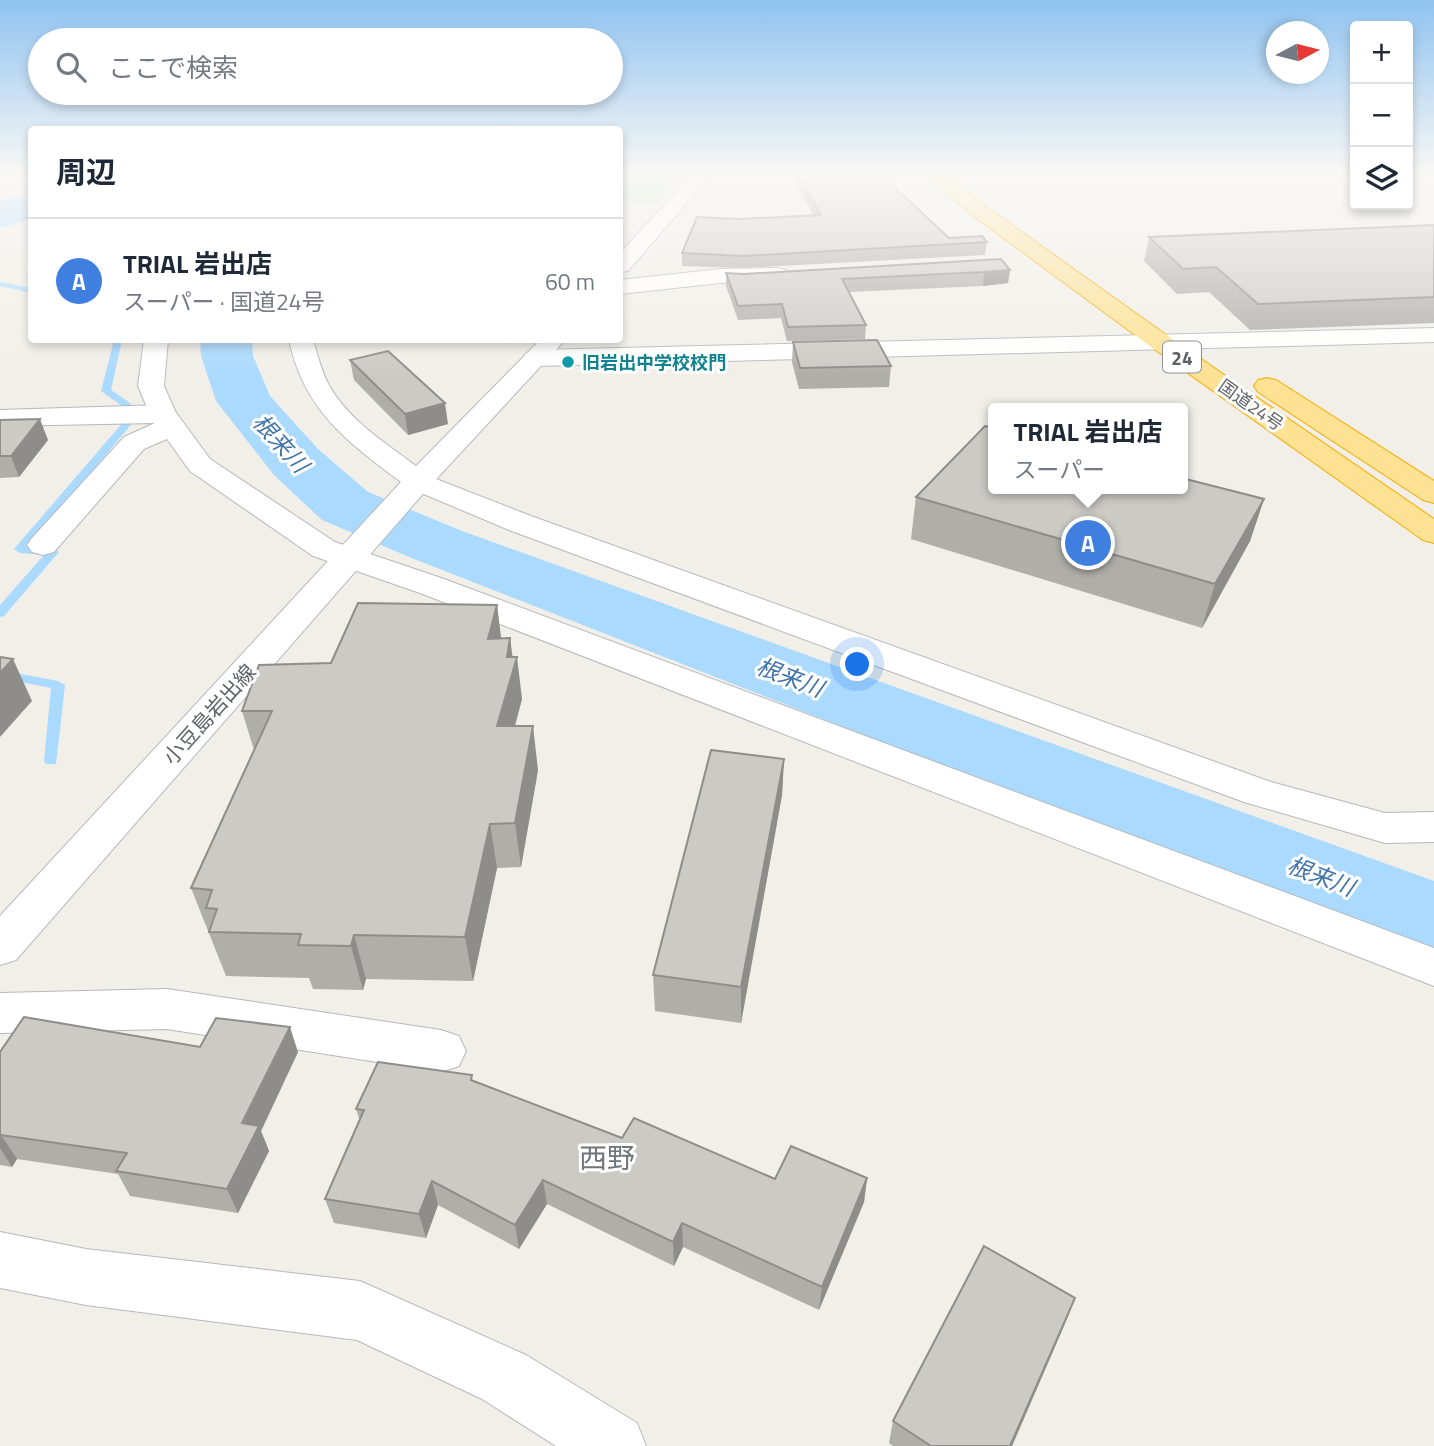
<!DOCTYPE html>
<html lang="ja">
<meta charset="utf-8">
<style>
:root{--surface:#fff;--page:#f6f6f7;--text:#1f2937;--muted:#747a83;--line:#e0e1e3;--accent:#ea4335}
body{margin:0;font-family:"Titillium Web","Noto Sans JP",sans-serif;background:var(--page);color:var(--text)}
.controls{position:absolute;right:21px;top:21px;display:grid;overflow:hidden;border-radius:7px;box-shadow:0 4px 10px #0003}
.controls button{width:63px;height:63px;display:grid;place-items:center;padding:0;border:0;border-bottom:2px solid var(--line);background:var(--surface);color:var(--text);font:35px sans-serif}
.compass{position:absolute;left:1266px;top:21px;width:63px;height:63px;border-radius:50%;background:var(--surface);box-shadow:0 4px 10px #0003;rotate:83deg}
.you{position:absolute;left:858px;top:665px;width:24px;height:24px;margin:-18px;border:5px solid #fff;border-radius:50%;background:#1a73e8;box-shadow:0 0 0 10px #1a73e833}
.badge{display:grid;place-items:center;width:46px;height:46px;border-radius:50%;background:var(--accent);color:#fff;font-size:23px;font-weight:700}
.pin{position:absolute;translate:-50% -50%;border:4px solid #fff;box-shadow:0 2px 7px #0006}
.popup{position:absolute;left:988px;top:403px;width:200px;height:91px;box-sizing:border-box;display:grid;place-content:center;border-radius:7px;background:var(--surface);filter:drop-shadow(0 2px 5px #0005);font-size:23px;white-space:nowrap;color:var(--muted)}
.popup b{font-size:26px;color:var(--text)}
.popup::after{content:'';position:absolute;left:50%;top:100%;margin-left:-14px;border:14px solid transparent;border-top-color:var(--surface)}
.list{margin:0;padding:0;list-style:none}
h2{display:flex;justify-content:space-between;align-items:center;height:91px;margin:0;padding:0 28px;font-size:30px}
h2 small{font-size:23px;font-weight:400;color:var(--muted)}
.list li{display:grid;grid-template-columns:46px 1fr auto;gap:21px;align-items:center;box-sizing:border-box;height:126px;padding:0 28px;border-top:2px solid var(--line)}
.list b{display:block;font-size:26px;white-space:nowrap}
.list p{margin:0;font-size:23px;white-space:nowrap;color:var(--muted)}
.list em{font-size:23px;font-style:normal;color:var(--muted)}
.icon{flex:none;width:38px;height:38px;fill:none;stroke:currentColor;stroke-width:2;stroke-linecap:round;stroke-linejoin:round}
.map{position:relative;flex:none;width:1434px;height:1446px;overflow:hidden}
.search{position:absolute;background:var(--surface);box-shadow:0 4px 10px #0003;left:28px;top:28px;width:595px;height:77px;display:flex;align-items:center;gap:18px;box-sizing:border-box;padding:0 24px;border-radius:38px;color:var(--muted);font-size:26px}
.panel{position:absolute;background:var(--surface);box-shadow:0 4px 10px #0003;left:28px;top:126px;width:595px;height:217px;border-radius:7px}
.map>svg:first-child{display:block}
.green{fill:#c5e8c5}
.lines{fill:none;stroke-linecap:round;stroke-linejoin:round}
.stream{fill:#aadaff;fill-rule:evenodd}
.river{fill:#aadaff;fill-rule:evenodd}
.street-casing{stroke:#b5b8bc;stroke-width:2}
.secondary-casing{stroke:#b6babf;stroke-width:2}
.highway-casing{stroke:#f9ab00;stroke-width:2}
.street{fill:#fff;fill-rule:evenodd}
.secondary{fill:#fff;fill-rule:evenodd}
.highway{fill:#fde293;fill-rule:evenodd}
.wall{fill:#afaea9}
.shaded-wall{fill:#8f8d8a}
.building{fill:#cccac5;stroke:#8f8d8a;stroke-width:2}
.culture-dot{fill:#0f9aa8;stroke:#fff;stroke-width:2.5}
.labels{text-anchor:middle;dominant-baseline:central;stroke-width:6;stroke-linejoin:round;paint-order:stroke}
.far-culture-label{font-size:18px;font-weight:bold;fill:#0d838f;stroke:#fff;text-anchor:start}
.far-street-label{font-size:18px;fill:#5f6368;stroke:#fff}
.shield{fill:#fff;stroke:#8f9295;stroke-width:2}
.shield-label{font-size:19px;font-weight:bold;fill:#5f6368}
.street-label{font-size:21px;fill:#5f6368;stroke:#fff}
.water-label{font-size:23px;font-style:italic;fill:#4174aa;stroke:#fff}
.near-quarter-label{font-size:28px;fill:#70757a;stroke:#fff}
</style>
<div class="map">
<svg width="1434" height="1446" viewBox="0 0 1434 1446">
<rect width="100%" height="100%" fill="#f1efe8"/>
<path class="green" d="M 620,175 L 683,175 L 657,204 L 620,201 Z"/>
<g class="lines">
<g class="stream">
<path d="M 0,282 L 32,288 L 32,293 L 0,286 Z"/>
<path d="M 114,340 L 122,340 L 111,390 L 130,403 L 135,420 L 29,546 L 53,548 L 59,552 L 4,616 L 0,617 L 0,605 L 44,555 L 20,553 L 14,549 L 125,420 L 122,406 L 101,391 Z"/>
<path d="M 0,670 L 58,681 L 65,685 L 56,764 L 46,764 L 44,761 L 51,688 L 0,678 Z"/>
</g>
<g class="river">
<path d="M 32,193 L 32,219 L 0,228 L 0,201 Z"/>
<path d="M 200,340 L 252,340 L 253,356 L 270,396 L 318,449 L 368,492 L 462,531 L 1434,881 L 1434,955 L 1400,945 L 414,559 L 322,520 L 274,475 L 216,401 L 201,356 Z"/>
</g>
<g class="street-casing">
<g id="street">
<path d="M 778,268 L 786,270 L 789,275 L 786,280 L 720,283 L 620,294 L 620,280 L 720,269 Z"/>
<path d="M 1434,328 L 1434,342 L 536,366 L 527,363 L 523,358 L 527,353 L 536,350 Z"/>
<path d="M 162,405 L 172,407 L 210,459 L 335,542 L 444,579 L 1434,948 L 1434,986 L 420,593 L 313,556 L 190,471 L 167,439 L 144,449 L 54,552 L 43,555 L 32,552 L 27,545 L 32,538 L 124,437 L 155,423 L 0,426 L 0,410 Z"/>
<path d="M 418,472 L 531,516 L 1271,782 L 1385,813 L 1434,812 L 1434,842 L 1385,843 L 1244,802 L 509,530 L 407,487 L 403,481 L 407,475 Z"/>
<path d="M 167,989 L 441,1030 L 459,1036 L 466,1051 L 459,1066 L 441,1072 L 167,1029 L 0,1033 L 0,993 Z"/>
<path d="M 0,1232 L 86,1249 L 360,1281 L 526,1355 L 637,1423 L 646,1446 L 556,1446 L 482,1399 L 357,1340 L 86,1305 L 0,1288 Z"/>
</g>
</g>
<g class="secondary-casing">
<g id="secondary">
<path d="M 692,175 L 711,175 L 628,271 L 620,272 L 620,253 Z"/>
<path d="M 144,340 L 168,340 L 164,386 L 176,413 L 172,419 L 162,421 L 152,419 L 138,386 Z"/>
<path d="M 289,340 L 313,340 C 318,355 321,371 329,385 C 348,420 386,443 416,466 L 540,340 L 565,340 L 429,487 L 16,960 L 0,965 L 0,916 L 401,482 C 346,441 304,410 289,340 Z"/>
</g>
</g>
<g class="highway-casing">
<g id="highway">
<path d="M 926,175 L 947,175 L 985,206 L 1172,339 L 1434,519 L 1434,543 L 1423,540 L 1154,349 L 971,214 Z"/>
<path d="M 1267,378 L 1276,380 L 1434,481 L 1434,503 L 1423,500 L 1258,392 L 1254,386 L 1258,380 Z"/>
</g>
</g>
<use href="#street" class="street"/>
<use href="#secondary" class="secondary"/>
<use href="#highway" class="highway"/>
</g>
<g class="wall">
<path d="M 793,175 L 881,175 L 949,238 L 987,242 L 985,255 L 744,268 L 682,266 L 682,253 L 739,219 L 814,216 L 793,179 Z"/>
<path d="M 1434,225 L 1434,323 L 1250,330 L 1209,292 L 1177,294 L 1144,261 L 1149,237 Z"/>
<path d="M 1010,270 L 1008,283 L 983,286 L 849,292 L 866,325 L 865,339 L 787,341 L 781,318 L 738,320 L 726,286 L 726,273 L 744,274 Z"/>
<path d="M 793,342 L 891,366 L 889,387 L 799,389 L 792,362 Z"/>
<path d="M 350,360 L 448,424 L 408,435 L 354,380 Z"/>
<path d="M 0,420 L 48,440 L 19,477 L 0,478 Z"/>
<path d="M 916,497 L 1264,499 L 1250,541 L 1202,628 L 911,539 Z"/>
<path d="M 497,605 L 501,639 L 510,638 L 512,657 L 522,699 L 515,726 L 538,770 L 521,867 L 497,868 L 473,981 L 366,979 L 363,990 L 313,989 L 309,978 L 226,976 L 191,888 L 254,750 L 242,711 L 331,663 Z"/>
<path d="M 784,759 L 782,795 L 741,1023 L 655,1011 L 653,975 Z"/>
<path d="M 200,1047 L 298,1052 L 261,1131 L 269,1151 L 238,1213 L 130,1196 L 118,1174 L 17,1159 L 12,1167 L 0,1165 L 0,1052 Z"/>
<path d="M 474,1081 L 622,1138 L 775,1179 L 867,1178 L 864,1202 L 819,1310 L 683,1247 L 674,1266 L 547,1204 L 519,1249 L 438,1205 L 426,1238 L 334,1223 L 325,1199 L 360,1121 L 356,1109 Z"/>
<path d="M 1075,1298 L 1066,1321 L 1012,1446 L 893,1446 L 889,1443 L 893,1421 Z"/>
</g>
<g class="shaded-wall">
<path d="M 1010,270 L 1008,283 L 983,286 L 984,272 Z"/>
<path d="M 445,403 L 448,424 L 408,435 L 405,414 Z"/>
<path d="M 40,419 L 48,440 L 19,477 L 11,456 Z"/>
<path d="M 1264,499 L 1250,541 L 1202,628 L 1215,584 Z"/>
<path d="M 497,605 L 502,646 L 488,639 Z"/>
<path d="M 510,638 L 514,667 L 517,657 L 522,699 L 503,769 L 497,726 Z"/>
<path d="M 13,659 L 32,701 L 0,737 L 0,673 Z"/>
<path d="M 533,726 L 538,770 L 521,867 L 515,823 Z"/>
<path d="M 784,759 L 782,795 L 741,1023 L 741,987 Z"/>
<path d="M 490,824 L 497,868 L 473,981 L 465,937 Z"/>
<path d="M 354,935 L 366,979 L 363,990 L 351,946 Z"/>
<path d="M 290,1027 L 298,1052 L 261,1131 L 269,1151 L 238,1213 L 227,1189 L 242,1123 Z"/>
<path d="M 1,1135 L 17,1159 L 12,1167 L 0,1148 L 0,1136 Z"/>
<path d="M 867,1178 L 864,1202 L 819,1310 L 822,1287 Z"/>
<path d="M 543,1180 L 547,1204 L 519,1249 L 515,1225 Z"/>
<path d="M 432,1181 L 438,1205 L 426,1238 L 419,1214 Z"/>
<path d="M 682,1223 L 683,1247 L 674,1266 L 673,1242 Z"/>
<path d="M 1075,1298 L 1066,1321 L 1012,1446 L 1010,1446 Z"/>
</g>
<g class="building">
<path d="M 797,175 L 881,175 L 949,238 L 982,236 L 987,242 L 744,256 L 682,253 L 697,217 L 739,219 L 821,215 Z"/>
<path d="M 1434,225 L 1434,297 L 1258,304 L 1216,267 L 1183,269 L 1149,237 Z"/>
<path d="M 1001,259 L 1010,270 L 984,272 L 842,279 L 866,325 L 788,327 L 782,304 L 738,306 L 726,273 L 744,274 Z"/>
<path d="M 877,340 L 891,366 L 800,368 L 793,342 Z"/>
<path d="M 388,351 L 445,403 L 405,414 L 350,360 Z"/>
<path d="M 40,419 L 11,456 L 0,456 L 0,420 Z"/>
<path d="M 985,426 L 993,428 L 993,489 L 1182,489 L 1182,478 L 1264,499 L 1215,584 L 916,497 Z"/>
<path d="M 358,603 L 497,605 L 488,639 L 510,638 L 507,657 L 517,657 L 497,726 L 533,726 L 515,823 L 490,824 L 465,937 L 354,935 L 351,946 L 298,945 L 301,934 L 209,932 L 217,909 L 206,908 L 212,890 L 191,888 L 272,711 L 242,711 L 259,665 L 331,663 Z"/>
<path d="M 0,657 L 13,659 L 0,673 Z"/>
<path d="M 711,750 L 784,759 L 741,987 L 653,975 Z"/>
<path d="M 24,1017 L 200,1047 L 216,1018 L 290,1027 L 242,1123 L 259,1126 L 227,1189 L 116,1171 L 127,1153 L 1,1135 L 0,1136 L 0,1052 Z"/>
<path d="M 378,1062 L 472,1075 L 471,1080 L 622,1138 L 634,1118 L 775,1179 L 791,1146 L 867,1178 L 822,1287 L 682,1223 L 673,1242 L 543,1180 L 515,1225 L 432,1181 L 419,1214 L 325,1199 L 364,1110 L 356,1109 Z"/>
<path d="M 984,1246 L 1075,1298 L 1010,1446 L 931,1446 L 893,1421 Z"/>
</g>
<linearGradient id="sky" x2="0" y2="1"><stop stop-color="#8fc3f1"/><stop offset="0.46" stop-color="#f9f8f5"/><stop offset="1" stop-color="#f9f8f5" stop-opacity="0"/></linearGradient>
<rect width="1434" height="377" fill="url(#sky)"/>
<circle class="culture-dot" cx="568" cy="362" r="7"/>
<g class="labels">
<g class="far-culture-label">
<text x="582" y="362">旧岩出中学校校門</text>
</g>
<g class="far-street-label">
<text transform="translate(1251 405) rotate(35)">国道24号</text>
</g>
<rect class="shield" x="1163" y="341.5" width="38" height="31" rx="5"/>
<g class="shield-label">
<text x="1182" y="357">24</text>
</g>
<g class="street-label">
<text transform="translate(209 714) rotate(-48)">小豆島岩出線</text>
</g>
<g class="water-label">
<text transform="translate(281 443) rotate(48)">根来川</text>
<text transform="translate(790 677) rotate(21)">根来川</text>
<text transform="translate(1321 876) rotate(21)">根来川</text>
</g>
<g class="near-quarter-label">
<text x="607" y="1157">西野</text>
</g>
</g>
</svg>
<div class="controls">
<button>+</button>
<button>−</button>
<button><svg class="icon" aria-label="layers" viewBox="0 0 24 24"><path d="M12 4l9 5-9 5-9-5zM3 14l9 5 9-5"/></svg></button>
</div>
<svg class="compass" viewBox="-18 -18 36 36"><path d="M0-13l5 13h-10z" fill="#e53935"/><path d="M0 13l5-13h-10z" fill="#747a83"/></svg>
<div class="you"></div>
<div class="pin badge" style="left:1088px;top:543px;background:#3f7fe0">A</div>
<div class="popup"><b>TRIAL 岩出店</b>スーパー</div>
<div class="search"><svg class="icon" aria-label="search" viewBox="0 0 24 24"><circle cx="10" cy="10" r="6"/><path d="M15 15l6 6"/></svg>ここで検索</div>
<section class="panel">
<h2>周辺<small></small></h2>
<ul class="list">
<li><span class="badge" style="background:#3f7fe0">A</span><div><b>TRIAL 岩出店</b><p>スーパー · 国道24号</p></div><em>60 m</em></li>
</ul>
</section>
</div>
